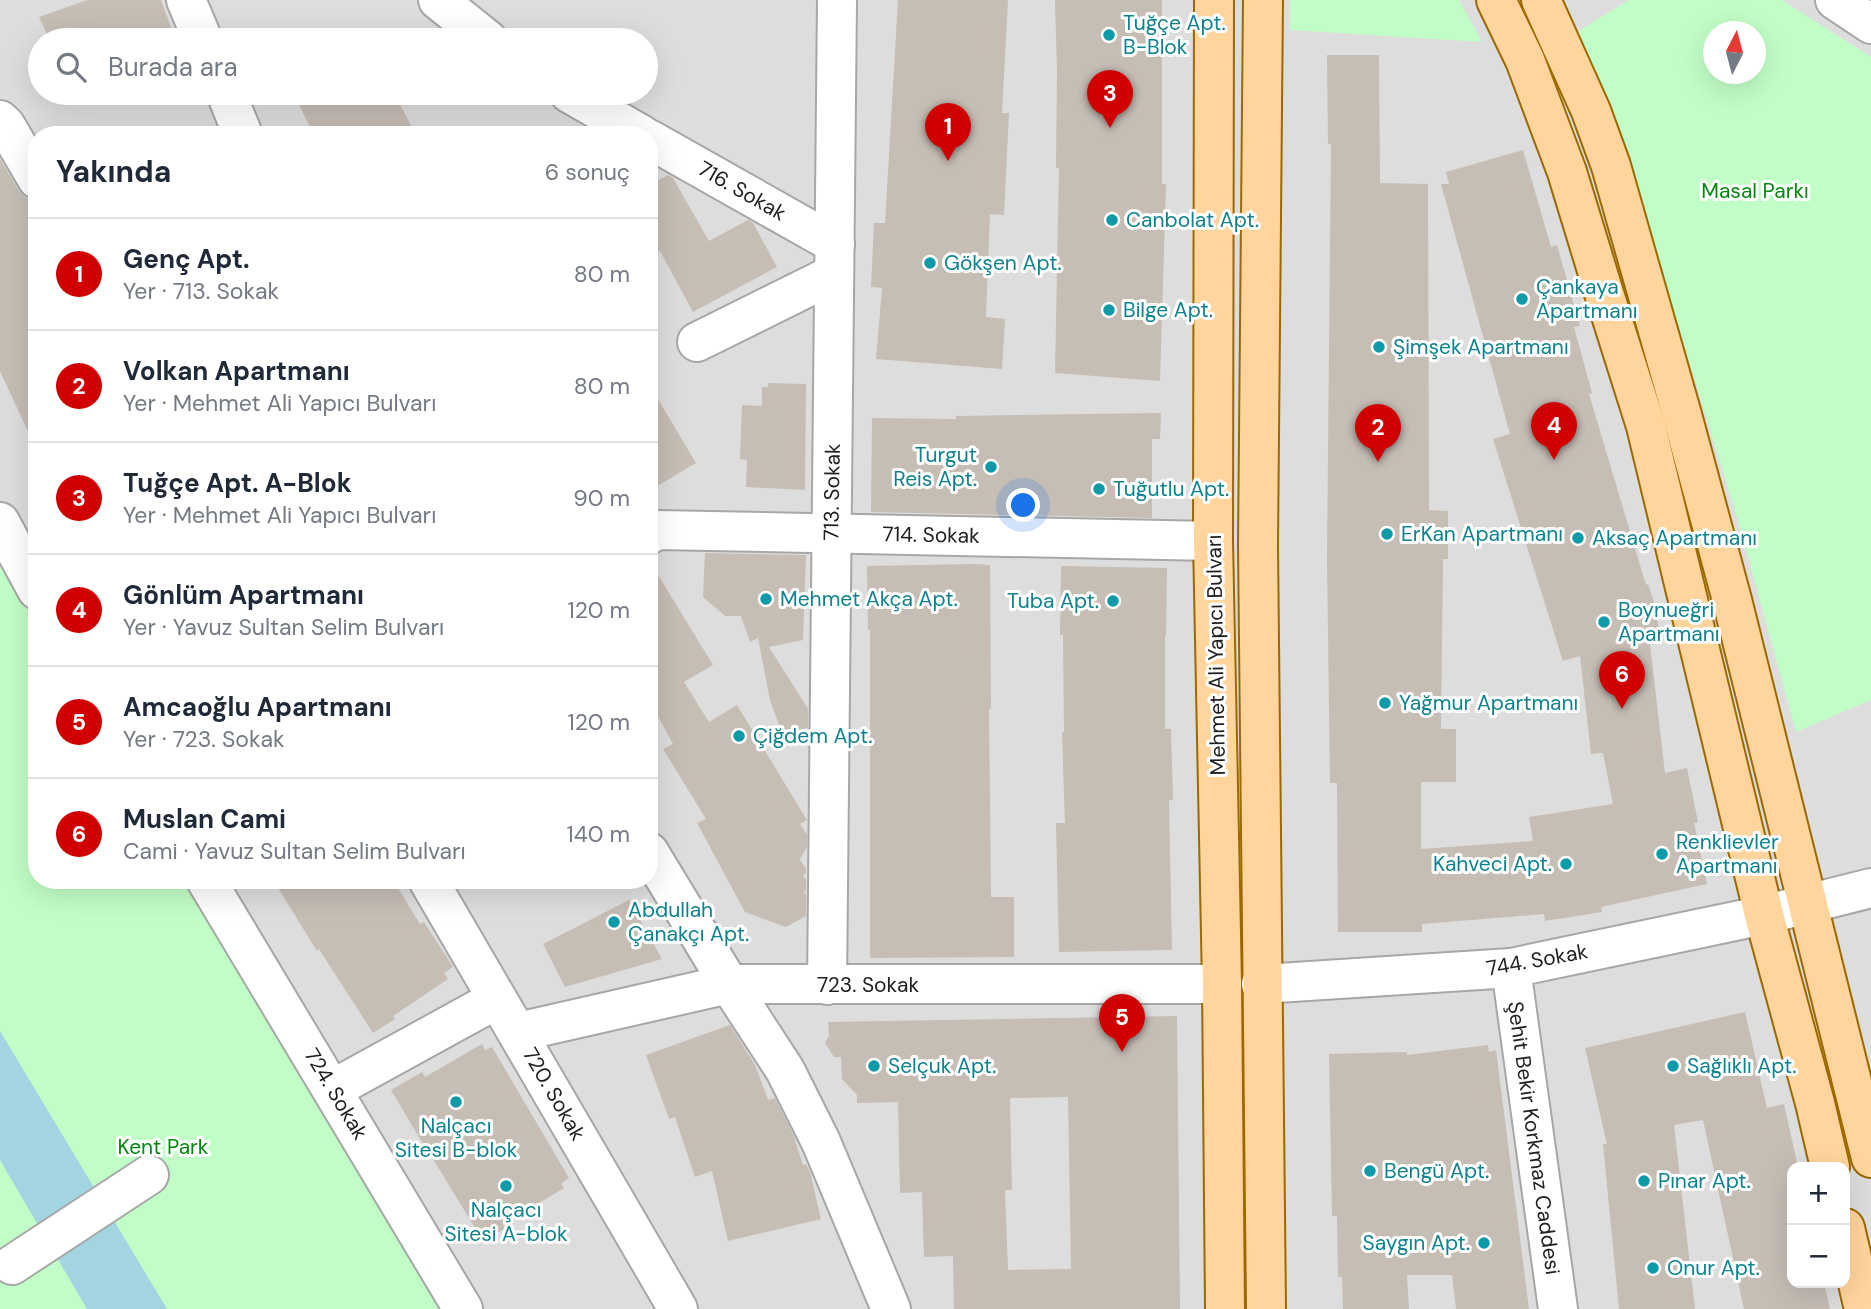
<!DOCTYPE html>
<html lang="tr">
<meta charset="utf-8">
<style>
:root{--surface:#fff;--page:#f2f2f3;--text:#1f2937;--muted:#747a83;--line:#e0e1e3;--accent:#d00000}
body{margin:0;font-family:"DM Sans",sans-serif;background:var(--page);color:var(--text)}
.controls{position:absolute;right:21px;bottom:21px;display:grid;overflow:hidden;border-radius:14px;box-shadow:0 7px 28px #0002}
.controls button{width:63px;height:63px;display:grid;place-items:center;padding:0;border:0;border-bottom:2px solid var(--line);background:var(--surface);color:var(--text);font:35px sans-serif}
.compass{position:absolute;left:1703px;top:21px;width:63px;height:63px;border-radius:50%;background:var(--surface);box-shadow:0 7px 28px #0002;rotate:6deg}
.you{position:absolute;left:1024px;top:506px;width:24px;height:24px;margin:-18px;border:5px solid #fff;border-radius:50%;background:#1a73e8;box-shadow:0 0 0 10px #1a73e833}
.badge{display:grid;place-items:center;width:46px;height:46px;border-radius:50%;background:var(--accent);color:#fff;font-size:23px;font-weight:700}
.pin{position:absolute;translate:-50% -58px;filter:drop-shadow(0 2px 4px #0008)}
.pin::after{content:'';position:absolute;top:37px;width:24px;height:21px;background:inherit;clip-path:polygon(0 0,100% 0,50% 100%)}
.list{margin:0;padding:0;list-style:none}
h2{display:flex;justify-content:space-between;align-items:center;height:91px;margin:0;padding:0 28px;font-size:30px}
h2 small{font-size:23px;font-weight:400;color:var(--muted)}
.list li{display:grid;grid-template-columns:46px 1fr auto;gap:21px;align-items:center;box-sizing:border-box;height:112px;padding:0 28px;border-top:2px solid var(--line)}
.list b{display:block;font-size:26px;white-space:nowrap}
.list p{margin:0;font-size:23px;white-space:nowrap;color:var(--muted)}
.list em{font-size:23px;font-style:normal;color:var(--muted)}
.icon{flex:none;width:38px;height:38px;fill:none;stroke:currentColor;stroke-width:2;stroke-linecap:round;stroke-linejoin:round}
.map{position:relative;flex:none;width:1871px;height:1309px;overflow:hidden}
.search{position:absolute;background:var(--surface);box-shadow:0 7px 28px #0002;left:28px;top:28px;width:630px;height:77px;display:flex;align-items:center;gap:18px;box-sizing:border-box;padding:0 24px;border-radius:38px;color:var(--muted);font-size:26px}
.panel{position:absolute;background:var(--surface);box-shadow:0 7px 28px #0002;left:28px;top:126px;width:630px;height:763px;border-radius:28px}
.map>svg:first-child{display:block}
.residential{fill:#dedddd;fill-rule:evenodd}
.park{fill:#c1fdc6;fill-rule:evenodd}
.water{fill:#a3d4e2}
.building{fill:#c6bdb5;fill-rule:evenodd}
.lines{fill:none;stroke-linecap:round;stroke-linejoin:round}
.minor-casing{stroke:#a7a7a7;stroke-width:42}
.major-casing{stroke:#9c6800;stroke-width:42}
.minor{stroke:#fff;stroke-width:38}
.major{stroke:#ffd59d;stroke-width:38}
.culture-dot{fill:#0f9aa8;stroke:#fff;stroke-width:2.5}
.labels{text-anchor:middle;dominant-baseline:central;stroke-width:6;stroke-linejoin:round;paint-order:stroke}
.culture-label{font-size:21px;fill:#0d838f;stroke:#fff;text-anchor:start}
.street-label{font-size:21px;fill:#202020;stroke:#fff}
.park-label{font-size:21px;fill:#03890e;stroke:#fff}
</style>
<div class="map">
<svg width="1871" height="1309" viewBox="0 0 1871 1309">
<rect width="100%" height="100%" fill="#f1ede6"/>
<path class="residential" d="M 0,0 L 1871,0 L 1871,1309 L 0,1309 ZM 1714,32 L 1756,32 L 1756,74 L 1714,74 ZM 40,40 L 646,40 L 646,93 L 40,93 ZM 37,135 L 649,135 L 649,880 L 37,880 ZM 1792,1167 L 1845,1167 L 1845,1283 L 1792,1283 Z"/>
<g class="park">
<path d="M 1290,0 L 1459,0 L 1482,42 L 1290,30 Z"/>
<path d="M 1629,0 L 1782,0 L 1871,57 L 1871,700 L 1796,732 L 1739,524 L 1675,315 L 1577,32 ZM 1714,32 L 1756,32 L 1756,74 L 1714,74 Z"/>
<path d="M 0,559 L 37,626 L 37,880 L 188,880 L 448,1309 L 0,1309 Z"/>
</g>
<path class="water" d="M 0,1031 L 167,1309 L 87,1309 L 0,1160 Z"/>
<g class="building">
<path d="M 87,0 L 161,0 L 172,30 L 144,40 L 50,40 L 39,17 Z"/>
<path d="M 898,0 L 1008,0 L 1002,113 L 1009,113 L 1004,215 L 990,214 L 986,317 L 1005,319 L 1002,369 L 876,359 L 882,288 L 871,287 L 874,223 L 885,223 Z"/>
<path d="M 1055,0 L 1162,0 L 1162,184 L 1166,184 L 1160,381 L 1055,373 L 1059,168 L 1056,168 L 1057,72 Z"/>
<path d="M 1327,55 L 1379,55 L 1380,183 L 1428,184 L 1429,510 L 1448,511 L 1448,559 L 1443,559 L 1441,729 L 1456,729 L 1456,782 L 1421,782 L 1421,849 L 1533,841 L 1529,817 L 1613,804 L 1603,753 L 1591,754 L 1580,656 L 1563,661 L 1493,439 L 1510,434 L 1441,184 L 1449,184 L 1446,172 L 1523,150 L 1551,247 L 1557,245 L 1580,326 L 1574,327 L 1592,393 L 1589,394 L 1646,585 L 1648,584 L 1657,612 L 1655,612 L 1660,632 L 1649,636 L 1665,773 L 1687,768 L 1698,822 L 1694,823 L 1707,884 L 1601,907 L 1602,912 L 1545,921 L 1544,914 L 1422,924 L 1422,932 L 1338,932 L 1337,783 L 1330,783 L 1327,558 L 1331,144 L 1328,144 Z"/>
<path d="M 309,93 L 394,93 L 416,135 L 314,135 L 296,99 Z"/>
<path d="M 0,159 L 19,191 L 26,198 L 33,200 L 37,206 L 37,451 L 0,371 Z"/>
<path d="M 668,175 L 673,178 L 709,241 L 748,220 L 753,223 L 777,267 L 693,312 L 660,251 L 649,257 L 649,185 Z"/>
<path d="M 768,383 L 806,384 L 805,490 L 746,487 L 747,460 L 740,459 L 742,405 L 762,406 L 762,387 L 768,387 Z"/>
<path d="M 649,384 L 696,463 L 649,491 Z"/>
<path d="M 1161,413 L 1160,439 L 1152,439 L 1152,518 L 871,512 L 872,418 L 956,419 L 956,416 Z"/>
<path d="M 705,553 L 806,555 L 803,640 L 769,647 L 808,709 L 808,727 L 785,741 L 770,700 L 758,638 L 750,642 L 741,616 L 725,616 L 703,597 Z"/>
<path d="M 649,560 L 713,665 L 684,682 L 709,722 L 737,705 L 807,820 L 800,824 L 807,835 L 807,847 L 800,859 L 806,869 L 806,873 L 803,875 L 806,880 L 806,891 L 804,892 L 806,895 L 806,916 L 786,927 L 745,912 L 697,823 L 706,819 L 663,749 L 673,744 L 649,700 Z"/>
<path d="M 976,564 L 990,565 L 991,709 L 989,709 L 991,897 L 1014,897 L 1014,957 L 870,958 L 870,630 L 868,630 L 867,566 Z"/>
<path d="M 1061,566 L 1167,568 L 1166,636 L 1165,636 L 1165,729 L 1171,729 L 1173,800 L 1169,800 L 1172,950 L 1059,952 L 1056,823 L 1065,823 L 1062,732 L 1064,732 L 1063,635 L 1060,635 Z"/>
<path d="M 291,880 L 393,880 L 420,924 L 424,922 L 453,967 L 444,973 L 448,979 L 393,1016 L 395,1019 L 373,1033 L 319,949 L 317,951 L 278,888 Z"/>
<path d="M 629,900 L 662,959 L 565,987 L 543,944 Z"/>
<path d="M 1745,1012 L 1767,1108 L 1784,1104 L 1798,1167 L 1792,1167 L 1792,1283 L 1824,1283 L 1830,1309 L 1744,1309 L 1703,1120 L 1674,1125 L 1695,1309 L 1619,1309 L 1603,1144 L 1607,1144 L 1585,1048 Z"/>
<path d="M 1177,1016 L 1180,1309 L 954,1309 L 953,1256 L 924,1257 L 922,1192 L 900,1193 L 898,1102 L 857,1103 L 857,1095 L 842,1079 L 841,1057 L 834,1057 L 825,1043 L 829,1036 L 828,1022 ZM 1068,1097 L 1071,1269 L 1008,1270 L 1005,1190 L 1012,1190 L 1010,1098 Z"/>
<path d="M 730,1025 L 755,1065 L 768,1100 L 775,1098 L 793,1134 L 803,1165 L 806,1164 L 810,1172 L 821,1219 L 728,1241 L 712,1171 L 695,1177 L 675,1117 L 669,1119 L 646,1055 Z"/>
<path d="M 482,1044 L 485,1050 L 492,1047 L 569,1178 L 561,1184 L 564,1188 L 511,1220 L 513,1224 L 483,1241 L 433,1159 L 432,1159 L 391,1090 L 422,1072 L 425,1077 Z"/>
<path d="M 1488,1045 L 1489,1052 L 1496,1050 L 1529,1309 L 1456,1309 L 1452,1275 L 1407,1275 L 1409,1309 L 1343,1309 L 1342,1277 L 1338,1277 L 1337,1216 L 1332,1216 L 1329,1054 L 1407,1052 L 1407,1055 Z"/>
</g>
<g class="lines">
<g class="minor-casing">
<g id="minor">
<path d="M 186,0 L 203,40"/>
<path d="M 438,0 L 488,40"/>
<path d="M 1835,0 L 1871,24"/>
<path d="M 226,93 L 243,135"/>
<path d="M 569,93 L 642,135"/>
<path d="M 0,120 L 6,126 L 37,179"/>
<path d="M 649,139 L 835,244"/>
<path d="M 697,342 L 834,274"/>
<path d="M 0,522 L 37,590"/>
<path d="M 649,535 L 657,530 L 1213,541"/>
<path d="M 649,852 L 729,984 L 785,1070 L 821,1142 L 891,1309"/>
<path d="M 206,880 L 463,1309"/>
<path d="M 428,880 L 678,1309"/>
<path d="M 1511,968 L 1558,1309"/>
<path d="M 1261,984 L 1511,968 L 1764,915 L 1871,888"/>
<path d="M 827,985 L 837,0"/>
<path d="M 518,1032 L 729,984 L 1222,984"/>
<path d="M 333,1089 L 497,999"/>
<path d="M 12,1265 L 149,1175"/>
</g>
</g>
<g class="major-casing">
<g id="major">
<path d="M 1214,0 L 1213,541 L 1222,984 L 1225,1309"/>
<path d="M 1263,0 L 1258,545 L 1266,1309"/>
<path d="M 1496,0 L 1525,60 L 1567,172 L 1603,290 L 1646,426 L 1764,915 L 1815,1103 L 1830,1167"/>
<path d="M 1541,0 L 1591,111 L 1611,166 L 1682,415 L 1732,600 L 1871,1158"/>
<path d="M 1845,1228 L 1864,1309"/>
</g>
</g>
<use href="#minor" class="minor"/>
<use href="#major" class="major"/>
</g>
<g class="culture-dot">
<circle cx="1109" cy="35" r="7"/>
<circle cx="1112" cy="220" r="7"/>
<circle cx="930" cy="263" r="7"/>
<circle cx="1522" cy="299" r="7"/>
<circle cx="1109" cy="310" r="7"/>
<circle cx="1379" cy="347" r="7"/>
<circle cx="991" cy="467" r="7"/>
<circle cx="1099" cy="489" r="7"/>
<circle cx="1387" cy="534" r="7"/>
<circle cx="1578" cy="538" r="7"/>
<circle cx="766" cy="599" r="7"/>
<circle cx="1113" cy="601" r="7"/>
<circle cx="1604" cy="622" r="7"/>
<circle cx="1385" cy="703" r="7"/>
<circle cx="739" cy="736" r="7"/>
<circle cx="1662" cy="854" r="7"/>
<circle cx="1566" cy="864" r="7"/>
<circle cx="614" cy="922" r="7"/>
<circle cx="874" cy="1066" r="7"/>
<circle cx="1673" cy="1066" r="7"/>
<circle cx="456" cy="1102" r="7"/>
<circle cx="1370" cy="1171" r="7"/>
<circle cx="1644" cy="1181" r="7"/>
<circle cx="506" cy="1186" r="7"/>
<circle cx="1484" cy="1243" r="7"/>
<circle cx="1653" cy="1268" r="7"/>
</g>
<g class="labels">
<g class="culture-label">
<text x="1123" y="23">Tuğçe Apt.<tspan x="1123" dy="24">B-Blok</tspan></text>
<text x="1126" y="220">Canbolat Apt.</text>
<text x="944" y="263">Gökşen Apt.</text>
<text x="1536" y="287">Çankaya<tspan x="1536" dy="24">Apartmanı</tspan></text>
<text x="1123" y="310">Bilge Apt.</text>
<text x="1393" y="347">Şimşek Apartmanı</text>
<text x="977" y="455" text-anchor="end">Turgut<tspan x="977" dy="24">Reis Apt.</tspan></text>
<text x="1113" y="489">Tuğutlu Apt.</text>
<text x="1401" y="534">ErKan Apartmanı</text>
<text x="1592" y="538">Aksaç Apartmanı</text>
<text x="780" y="599">Mehmet Akça Apt.</text>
<text x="1099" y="601" text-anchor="end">Tuba Apt.</text>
<text x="1618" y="610">Boynueğri<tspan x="1618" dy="24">Apartmanı</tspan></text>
<text x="1399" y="703">Yağmur Apartmanı</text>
<text x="753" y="736">Çiğdem Apt.</text>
<text x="1676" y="842">Renklievler<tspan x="1676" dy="24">Apartmanı</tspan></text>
<text x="1552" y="864" text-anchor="end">Kahveci Apt.</text>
<text x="628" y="910">Abdullah<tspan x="628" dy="24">Çanakçı Apt.</tspan></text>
<text x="888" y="1066">Selçuk Apt.</text>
<text x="1687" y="1066">Sağlıklı Apt.</text>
<text x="456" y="1126" text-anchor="middle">Nalçacı<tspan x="456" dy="24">Sitesi B-blok</tspan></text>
<text x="1384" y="1171">Bengü Apt.</text>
<text x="1658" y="1181">Pınar Apt.</text>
<text x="506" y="1210" text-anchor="middle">Nalçacı<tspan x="506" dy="24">Sitesi A-blok</tspan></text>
<text x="1470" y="1243" text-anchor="end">Saygın Apt.</text>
<text x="1667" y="1268">Onur Apt.</text>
</g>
<g class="street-label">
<text transform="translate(742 191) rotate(30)">716. Sokak</text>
<text transform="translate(832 492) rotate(-89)">713. Sokak</text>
<text transform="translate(931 535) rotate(1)">714. Sokak</text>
<text transform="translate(1216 655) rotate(-91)">Mehmet Ali Yapıcı Bulvarı</text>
<text transform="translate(1537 960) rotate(-10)">744. Sokak</text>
<text x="868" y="985">723. Sokak</text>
<text transform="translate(336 1094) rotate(59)">724. Sokak</text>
<text transform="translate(554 1094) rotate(60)">720. Sokak</text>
<text transform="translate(1534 1138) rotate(82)">Şehit Bekir Korkmaz Caddesi</text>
</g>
<g class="park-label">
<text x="1755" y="191">Masal Parkı</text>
<text x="163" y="1147">Kent Park</text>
</g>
</g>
</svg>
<div class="controls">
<button>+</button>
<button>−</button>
</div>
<svg class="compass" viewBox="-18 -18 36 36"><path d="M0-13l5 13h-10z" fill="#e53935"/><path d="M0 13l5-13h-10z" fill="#747a83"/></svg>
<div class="you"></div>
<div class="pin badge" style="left:948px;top:161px">1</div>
<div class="pin badge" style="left:1378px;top:462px">2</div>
<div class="pin badge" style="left:1110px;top:128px">3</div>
<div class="pin badge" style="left:1554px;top:460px">4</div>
<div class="pin badge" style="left:1122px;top:1052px">5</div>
<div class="pin badge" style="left:1622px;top:709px">6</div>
<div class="search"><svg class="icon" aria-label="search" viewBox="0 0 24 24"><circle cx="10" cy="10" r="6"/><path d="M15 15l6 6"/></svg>Burada ara</div>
<section class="panel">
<h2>Yakında<small>6 sonuç</small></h2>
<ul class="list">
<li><span class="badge">1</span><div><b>Genç Apt.</b><p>Yer · 713. Sokak</p></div><em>80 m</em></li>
<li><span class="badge">2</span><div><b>Volkan Apartmanı</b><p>Yer · Mehmet Ali Yapıcı Bulvarı</p></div><em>80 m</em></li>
<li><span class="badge">3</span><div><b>Tuğçe Apt. A-Blok</b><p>Yer · Mehmet Ali Yapıcı Bulvarı</p></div><em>90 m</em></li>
<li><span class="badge">4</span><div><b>Gönlüm Apartmanı</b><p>Yer · Yavuz Sultan Selim Bulvarı</p></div><em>120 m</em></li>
<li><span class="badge">5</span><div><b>Amcaoğlu Apartmanı</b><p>Yer · 723. Sokak</p></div><em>120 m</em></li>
<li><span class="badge">6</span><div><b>Muslan Cami</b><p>Cami · Yavuz Sultan Selim Bulvarı</p></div><em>140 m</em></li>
</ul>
</section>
</div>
